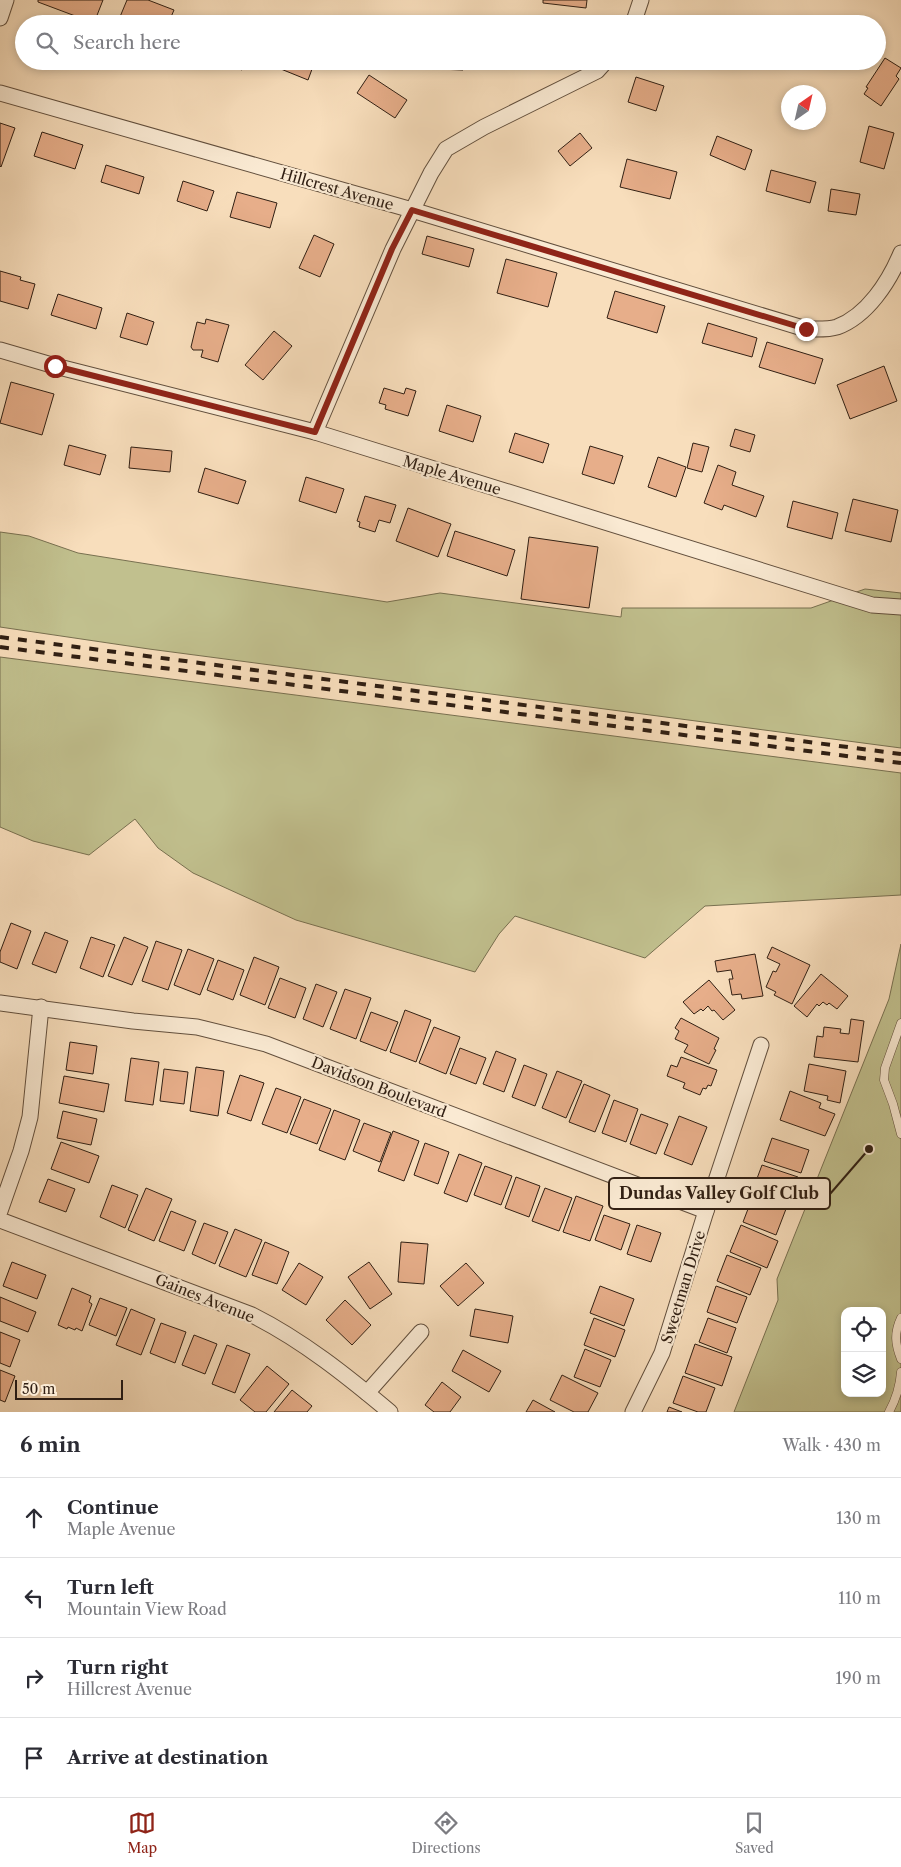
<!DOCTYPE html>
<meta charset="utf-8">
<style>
:root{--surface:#fff;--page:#f7f7f7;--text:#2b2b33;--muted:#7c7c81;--line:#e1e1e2;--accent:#8f2418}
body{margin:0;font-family:"Libre Caslon Text",serif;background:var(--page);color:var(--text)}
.controls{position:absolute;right:15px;bottom:15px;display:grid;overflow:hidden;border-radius:10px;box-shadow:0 2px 8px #0003}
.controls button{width:45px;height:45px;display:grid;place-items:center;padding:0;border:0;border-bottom:1px solid var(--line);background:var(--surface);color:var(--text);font:25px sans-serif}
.compass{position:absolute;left:781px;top:85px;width:45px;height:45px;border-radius:50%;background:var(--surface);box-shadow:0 2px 8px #0003;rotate:34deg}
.scale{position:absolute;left:15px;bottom:12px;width:108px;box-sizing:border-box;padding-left:5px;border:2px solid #301f13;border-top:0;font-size:14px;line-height:18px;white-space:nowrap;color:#301f13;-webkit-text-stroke:4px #faead3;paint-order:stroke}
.stop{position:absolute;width:15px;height:15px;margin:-11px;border:4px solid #8f2418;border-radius:50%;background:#fff}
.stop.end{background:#8f2418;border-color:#fff;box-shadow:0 1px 5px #0008}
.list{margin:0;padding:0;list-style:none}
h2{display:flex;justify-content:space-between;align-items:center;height:65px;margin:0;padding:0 20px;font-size:21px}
h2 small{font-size:16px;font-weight:400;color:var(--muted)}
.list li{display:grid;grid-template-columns:32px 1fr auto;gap:15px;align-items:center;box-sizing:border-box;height:80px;padding:0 20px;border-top:1px solid var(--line)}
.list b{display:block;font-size:19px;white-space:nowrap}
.list p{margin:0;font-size:16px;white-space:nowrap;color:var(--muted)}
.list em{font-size:16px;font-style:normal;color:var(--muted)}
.icon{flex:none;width:28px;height:28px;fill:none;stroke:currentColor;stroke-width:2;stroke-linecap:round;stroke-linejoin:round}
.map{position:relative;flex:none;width:901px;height:1412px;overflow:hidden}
.search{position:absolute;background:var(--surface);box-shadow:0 2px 8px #0003;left:15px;right:15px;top:15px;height:55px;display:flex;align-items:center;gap:12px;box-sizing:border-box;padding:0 18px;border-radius:28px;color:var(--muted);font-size:19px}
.sheet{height:385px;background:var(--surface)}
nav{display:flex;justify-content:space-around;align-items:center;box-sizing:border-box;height:70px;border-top:1px solid var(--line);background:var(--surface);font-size:14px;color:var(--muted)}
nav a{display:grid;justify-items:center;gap:2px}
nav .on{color:var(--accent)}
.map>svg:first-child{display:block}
.green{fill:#c1c08e;stroke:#787050;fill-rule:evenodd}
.building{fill:#e7ae8a;stroke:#301f13}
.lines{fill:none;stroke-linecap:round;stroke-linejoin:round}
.service-casing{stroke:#624f3d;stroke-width:9}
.minor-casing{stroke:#624f3d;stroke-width:17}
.service{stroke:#faead3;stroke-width:8}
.minor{stroke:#faead3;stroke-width:15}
.rail{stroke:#301f13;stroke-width:4;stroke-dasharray:9 9;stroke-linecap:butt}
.route{stroke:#8f2418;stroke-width:6}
.labels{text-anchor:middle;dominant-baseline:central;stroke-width:4.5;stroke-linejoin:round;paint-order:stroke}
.street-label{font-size:15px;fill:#301f13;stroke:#faead3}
.leader{fill:none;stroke:#301f13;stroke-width:2}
.callout-dot{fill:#301f13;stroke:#faead3;stroke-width:2}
.callout{fill:#faead3;stroke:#301f13;stroke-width:2}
.callout-label{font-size:16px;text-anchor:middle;font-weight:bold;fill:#301f13}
</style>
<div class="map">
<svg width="901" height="1412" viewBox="0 0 901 1412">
<rect width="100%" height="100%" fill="#f8debc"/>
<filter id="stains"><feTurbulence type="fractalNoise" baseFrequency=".004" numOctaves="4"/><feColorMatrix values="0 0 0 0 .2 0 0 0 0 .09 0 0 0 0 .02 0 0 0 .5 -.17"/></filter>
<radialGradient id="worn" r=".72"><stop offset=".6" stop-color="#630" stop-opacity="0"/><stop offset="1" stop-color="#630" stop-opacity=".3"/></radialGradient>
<g class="green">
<path d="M 0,532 L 29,536 L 78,553 L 387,602 L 440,593 L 621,617 L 622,608 L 811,608 L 865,589 L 901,593 L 901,748 L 149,649 L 0,627 Z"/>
<path d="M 0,657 L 901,773 L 901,895 L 705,906 L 645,958 L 515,916 L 499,934 L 475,972 L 296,920 L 193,873 L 158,848 L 135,819 L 89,855 L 33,841 L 0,827 Z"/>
<path d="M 901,944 L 901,1412 L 734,1412 L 778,1300 L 777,1279 L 889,999 ZM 845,1311 L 882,1311 L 882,1393 L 845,1393 Z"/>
</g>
<g class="building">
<path d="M 38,0 L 103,0 L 94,23 L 38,2 Z"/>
<path d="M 127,0 L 148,0 L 174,10 L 168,24 L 117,24 Z"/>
<path d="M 543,0 L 587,0 L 586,8 L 543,3 Z"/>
<path d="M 885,58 L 901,68 L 896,76 L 899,79 L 881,106 L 864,94 L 868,88 L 866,87 Z"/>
<path d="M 220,61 L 245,61 L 242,70 Z"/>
<path d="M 272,61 L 315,61 L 308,80 L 271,65 Z"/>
<path d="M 412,61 L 464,61 L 463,70 L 412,68 Z"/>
<path d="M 369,75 L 407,100 L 395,118 L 357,93 Z"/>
<path d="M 636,77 L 664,86 L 656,111 L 628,102 Z"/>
<path d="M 0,123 L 15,128 L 1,167 L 0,166 Z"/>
<path d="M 869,126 L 894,133 L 884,169 L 860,162 Z"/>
<path d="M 42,132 L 83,145 L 75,169 L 34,156 Z"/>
<path d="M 580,133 L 592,148 L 570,166 L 558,151 Z"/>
<path d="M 717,136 L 752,150 L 745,170 L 710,155 Z"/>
<path d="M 627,159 L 677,172 L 670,199 L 620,187 Z"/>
<path d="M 106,165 L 144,177 L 139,194 L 101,182 Z"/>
<path d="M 771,170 L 816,182 L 810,203 L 766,191 Z"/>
<path d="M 183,181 L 214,191 L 207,211 L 177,201 Z"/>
<path d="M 831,189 L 860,194 L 856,215 L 828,211 Z"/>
<path d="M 237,192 L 277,203 L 270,228 L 230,217 Z"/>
<path d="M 314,235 L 334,244 L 320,277 L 299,268 Z"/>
<path d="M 427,236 L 474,249 L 469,267 L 422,254 Z"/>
<path d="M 506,259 L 557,273 L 548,307 L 497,293 Z"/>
<path d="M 0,271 L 21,277 L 20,280 L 35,284 L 28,309 L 0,301 Z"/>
<path d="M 615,291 L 665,306 L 657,333 L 607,318 Z"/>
<path d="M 58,294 L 102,308 L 96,329 L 51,315 Z"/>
<path d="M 127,313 L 154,322 L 147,345 L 120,337 Z"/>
<path d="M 206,319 L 229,325 L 218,362 L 201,357 L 203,350 L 193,350 L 191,347 L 197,322 L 205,324 Z"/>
<path d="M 708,323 L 757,338 L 752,357 L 702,343 Z"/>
<path d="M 274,331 L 292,346 L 263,380 L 245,365 Z"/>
<path d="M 767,342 L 823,359 L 815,384 L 759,367 Z"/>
<path d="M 884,366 L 897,401 L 850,419 L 837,385 Z"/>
<path d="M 11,382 L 54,394 L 42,435 L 0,423 Z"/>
<path d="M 384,388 L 404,394 L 406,388 L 416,391 L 408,416 L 385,409 L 386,405 L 379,403 Z"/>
<path d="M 447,405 L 481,416 L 473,442 L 439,431 Z"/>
<path d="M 735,429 L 755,435 L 750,452 L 730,446 Z"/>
<path d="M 515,433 L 549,444 L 543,463 L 509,452 Z"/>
<path d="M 693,443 L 709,447 L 702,472 L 687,468 Z"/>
<path d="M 69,445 L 106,455 L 100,475 L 64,465 Z"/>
<path d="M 590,446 L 623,456 L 614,484 L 582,474 Z"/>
<path d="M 131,447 L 172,451 L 170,472 L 129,468 Z"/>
<path d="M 658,457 L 686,467 L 676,497 L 648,487 Z"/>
<path d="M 718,465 L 736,472 L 732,485 L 764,496 L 756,517 L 724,505 L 722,510 L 704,503 Z"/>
<path d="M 205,468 L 246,481 L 238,504 L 198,492 Z"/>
<path d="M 306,477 L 344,489 L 336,513 L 299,501 Z"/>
<path d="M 365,496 L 396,505 L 390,523 L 379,520 L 375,532 L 359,527 L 360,522 L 357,521 Z"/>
<path d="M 853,499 L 898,510 L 891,542 L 845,531 Z"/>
<path d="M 793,501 L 838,513 L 832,539 L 787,527 Z"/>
<path d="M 408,508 L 451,524 L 438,557 L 396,541 Z"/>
<path d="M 455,531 L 515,550 L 507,576 L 447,556 Z"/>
<path d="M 529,537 L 598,547 L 589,608 L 521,599 Z"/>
<path d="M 11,923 L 31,931 L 17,969 L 0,962 L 0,952 Z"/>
<path d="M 45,932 L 68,941 L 56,973 L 32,964 Z"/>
<path d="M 91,937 L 115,945 L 103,977 L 80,968 Z"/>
<path d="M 124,937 L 148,947 L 132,985 L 108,976 Z"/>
<path d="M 156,941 L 182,950 L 168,990 L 142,981 Z"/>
<path d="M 772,947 L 810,965 L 792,1004 L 774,995 L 776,992 L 766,987 L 773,971 L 776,972 L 780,964 L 767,958 Z"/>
<path d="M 188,949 L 214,959 L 200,995 L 174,985 Z"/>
<path d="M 755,954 L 763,996 L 742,999 L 741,994 L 732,995 L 729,979 L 733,979 L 731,970 L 717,972 L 715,961 Z"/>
<path d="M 254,957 L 279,967 L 265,1005 L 240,995 Z"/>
<path d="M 218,960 L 244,970 L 233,1000 L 207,990 Z"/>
<path d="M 821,974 L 848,996 L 837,1009 L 829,1003 L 827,1005 L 823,1002 L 819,1006 L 817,1004 L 807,1017 L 794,1006 Z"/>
<path d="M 280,978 L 306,988 L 295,1018 L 268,1008 Z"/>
<path d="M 709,980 L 735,1010 L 723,1020 L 714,1010 L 712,1011 L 708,1006 L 703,1011 L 701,1009 L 694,1014 L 683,1002 Z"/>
<path d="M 316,984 L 337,992 L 323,1027 L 303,1019 Z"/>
<path d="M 345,989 L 371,998 L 356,1039 L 330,1029 Z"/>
<path d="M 405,1010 L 431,1020 L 416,1062 L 390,1052 Z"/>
<path d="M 371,1012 L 398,1022 L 386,1051 L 360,1041 Z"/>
<path d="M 681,1018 L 719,1038 L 714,1049 L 716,1050 L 709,1064 L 684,1052 L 688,1045 L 675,1039 L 679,1031 L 675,1028 Z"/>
<path d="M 851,1019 L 864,1021 L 858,1062 L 814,1057 L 817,1036 L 823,1037 L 824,1027 L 841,1029 L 840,1033 L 849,1034 Z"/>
<path d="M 434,1027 L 460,1037 L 446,1074 L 419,1063 Z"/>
<path d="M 70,1042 L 97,1046 L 93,1074 L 66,1070 Z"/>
<path d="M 460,1048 L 486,1058 L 476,1084 L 450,1074 Z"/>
<path d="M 496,1051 L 516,1059 L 504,1092 L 483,1084 Z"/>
<path d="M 681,1057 L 717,1070 L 711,1086 L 708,1085 L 706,1089 L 703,1088 L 700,1095 L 683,1088 L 685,1083 L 667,1076 L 671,1065 L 677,1067 Z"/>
<path d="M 131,1058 L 159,1062 L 153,1105 L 125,1101 Z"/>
<path d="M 809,1064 L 846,1071 L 840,1103 L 827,1100 L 828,1096 L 804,1091 Z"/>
<path d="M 524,1065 L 547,1074 L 535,1106 L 512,1097 Z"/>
<path d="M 196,1067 L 224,1071 L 218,1116 L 190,1111 Z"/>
<path d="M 164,1069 L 188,1072 L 184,1104 L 160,1101 Z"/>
<path d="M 557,1071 L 582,1081 L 566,1118 L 542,1108 Z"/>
<path d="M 240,1075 L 264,1083 L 251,1121 L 227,1113 Z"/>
<path d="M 64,1076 L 109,1084 L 104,1112 L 59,1103 Z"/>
<path d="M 584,1084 L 610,1095 L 595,1132 L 569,1122 Z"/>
<path d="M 276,1088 L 301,1097 L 287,1133 L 262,1124 Z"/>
<path d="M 790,1091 L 821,1103 L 819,1108 L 835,1114 L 825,1136 L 780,1120 Z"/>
<path d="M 304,1099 L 331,1109 L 317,1144 L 290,1134 Z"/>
<path d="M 614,1100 L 638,1109 L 626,1142 L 602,1133 Z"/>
<path d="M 334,1110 L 360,1120 L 345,1160 L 319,1150 Z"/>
<path d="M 63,1111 L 97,1119 L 91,1145 L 57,1138 Z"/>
<path d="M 641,1114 L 668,1124 L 656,1154 L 630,1144 Z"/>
<path d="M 679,1116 L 707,1127 L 692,1165 L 664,1154 Z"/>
<path d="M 364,1123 L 391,1133 L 380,1162 L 353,1151 Z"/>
<path d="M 393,1131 L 419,1141 L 404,1181 L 378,1171 Z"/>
<path d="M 772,1138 L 809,1150 L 801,1173 L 764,1161 Z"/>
<path d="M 61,1142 L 99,1156 L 89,1183 L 51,1169 Z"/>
<path d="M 425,1143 L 449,1152 L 438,1184 L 414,1175 Z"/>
<path d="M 459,1154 L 482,1163 L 467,1202 L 444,1193 Z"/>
<path d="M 762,1165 L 798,1177 L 788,1205 L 752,1192 Z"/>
<path d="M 485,1166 L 512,1176 L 501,1205 L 474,1195 Z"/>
<path d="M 516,1177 L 540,1186 L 529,1217 L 505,1208 Z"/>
<path d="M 48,1179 L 75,1189 L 66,1212 L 39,1202 Z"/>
<path d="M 112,1185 L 138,1195 L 125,1228 L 100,1217 Z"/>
<path d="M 146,1188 L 172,1199 L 154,1241 L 128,1230 Z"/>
<path d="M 545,1188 L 572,1198 L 559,1231 L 532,1221 Z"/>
<path d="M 576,1196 L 603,1206 L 590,1241 L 563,1232 Z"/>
<path d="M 753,1196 L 786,1209 L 776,1235 L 743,1222 Z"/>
<path d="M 171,1211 L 196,1221 L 184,1251 L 159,1241 Z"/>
<path d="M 604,1215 L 630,1224 L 621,1250 L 595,1240 Z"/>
<path d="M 204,1223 L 228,1232 L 215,1264 L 192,1254 Z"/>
<path d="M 637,1225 L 661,1233 L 651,1262 L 627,1254 Z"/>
<path d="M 741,1225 L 778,1241 L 767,1268 L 730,1252 Z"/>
<path d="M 235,1229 L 262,1240 L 246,1277 L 219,1266 Z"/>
<path d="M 265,1242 L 289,1252 L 277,1284 L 252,1275 Z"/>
<path d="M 401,1242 L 428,1244 L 424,1284 L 398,1282 Z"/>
<path d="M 727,1255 L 761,1268 L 750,1295 L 717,1281 Z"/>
<path d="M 12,1262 L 46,1275 L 37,1299 L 3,1286 Z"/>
<path d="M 369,1262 L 392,1294 L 370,1309 L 348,1277 Z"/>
<path d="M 299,1263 L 323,1277 L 306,1305 L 282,1290 Z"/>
<path d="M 466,1263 L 484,1283 L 458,1306 L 440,1286 Z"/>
<path d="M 600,1286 L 634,1299 L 624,1326 L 590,1313 Z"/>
<path d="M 716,1286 L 747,1297 L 737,1323 L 707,1312 Z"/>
<path d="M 72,1288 L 91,1296 L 89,1302 L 92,1304 L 82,1331 L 76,1328 L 75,1330 L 68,1327 L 67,1329 L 58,1325 Z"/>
<path d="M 0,1297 L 36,1312 L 28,1332 L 0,1321 Z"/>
<path d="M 100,1298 L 127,1308 L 116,1336 L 89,1325 Z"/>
<path d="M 345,1300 L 371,1325 L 352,1345 L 326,1320 Z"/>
<path d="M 131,1309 L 155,1319 L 141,1355 L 116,1345 Z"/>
<path d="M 475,1309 L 513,1316 L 508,1343 L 470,1336 Z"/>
<path d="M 594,1318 L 625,1330 L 615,1357 L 584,1345 Z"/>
<path d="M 708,1318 L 736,1328 L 727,1353 L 699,1342 Z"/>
<path d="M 161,1323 L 186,1332 L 175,1363 L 150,1353 Z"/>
<path d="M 0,1332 L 20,1340 L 10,1367 L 0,1363 Z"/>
<path d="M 194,1335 L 217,1344 L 205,1374 L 182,1365 Z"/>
<path d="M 695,1344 L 732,1357 L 722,1386 L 685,1373 Z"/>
<path d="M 227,1345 L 250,1354 L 235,1393 L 212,1384 Z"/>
<path d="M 585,1349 L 611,1360 L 600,1387 L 574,1377 Z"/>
<path d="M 463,1350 L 501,1371 L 489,1392 L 452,1371 Z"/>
<path d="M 267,1366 L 289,1384 L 266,1412 L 255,1412 L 240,1400 Z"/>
<path d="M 0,1370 L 15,1376 L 5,1402 L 0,1400 Z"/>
<path d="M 562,1375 L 598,1393 L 588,1412 L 574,1412 L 550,1400 Z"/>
<path d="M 683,1376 L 715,1388 L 706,1412 L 698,1412 L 673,1403 Z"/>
<path d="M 442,1382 L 461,1397 L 450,1412 L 434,1412 L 425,1405 Z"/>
<path d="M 292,1390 L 312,1406 L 307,1412 L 274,1412 Z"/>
<path d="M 533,1400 L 555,1412 L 526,1412 Z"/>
<path d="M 669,1407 L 682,1412 L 667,1412 Z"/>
</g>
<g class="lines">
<g class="service-casing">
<g id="service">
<path d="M 901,1023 L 885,1068 L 884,1080 L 893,1104 L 901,1134"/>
<path d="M 901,1318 C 894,1333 895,1344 901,1359"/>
<path d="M 889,1412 C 896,1399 900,1386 901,1372"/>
</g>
</g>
<g class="minor-casing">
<g id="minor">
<path d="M 0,18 L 6,0"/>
<path d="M 633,24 L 641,0"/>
<path d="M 0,93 L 412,210 L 806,329 C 815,329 828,330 837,327 C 867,316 889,282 901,253"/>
<path d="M 0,350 L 55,366 L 315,432 L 872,605 L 901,607"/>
<path d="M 315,432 L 393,249 L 431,173 L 446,149 L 484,127 L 597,71 L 606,61"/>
<path d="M 0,1003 L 133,1021 L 197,1027 L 266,1044 L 706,1211"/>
<path d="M 0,1211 L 21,1151 L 30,1117 L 41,1007"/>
<path d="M 0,1220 L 252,1315 C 302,1340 347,1376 390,1412"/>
<path d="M 367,1393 L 421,1332"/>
<path d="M 633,1412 L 662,1353 L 706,1211 L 761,1045"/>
</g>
</g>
<use href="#service" class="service"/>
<use href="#minor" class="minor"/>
<g class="rail">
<path d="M 0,637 L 901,754"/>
<path d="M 0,647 L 901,763"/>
</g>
</g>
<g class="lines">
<path class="route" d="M 55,366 L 315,432 L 392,249 L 412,210 L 806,329"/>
</g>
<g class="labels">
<g class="street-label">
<text transform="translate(337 189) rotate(16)">Hillcrest Avenue</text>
<text transform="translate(452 475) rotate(17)">Maple Avenue</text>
<text transform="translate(379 1087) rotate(21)">Davidson Boulevard</text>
<text transform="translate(683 1287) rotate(-73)">Sweetman Drive</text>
<text transform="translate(205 1298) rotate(22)">Gaines Avenue</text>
</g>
</g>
<path class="leader" d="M869 1149L830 1194"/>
<circle class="callout-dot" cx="869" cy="1149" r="5"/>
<rect class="callout" x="609" y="1178" width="221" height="31" rx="5"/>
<g class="callout-label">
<text x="719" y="1199">Dundas Valley Golf Club</text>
</g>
<rect width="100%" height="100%" filter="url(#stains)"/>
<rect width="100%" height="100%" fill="url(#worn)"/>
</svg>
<div class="controls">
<button><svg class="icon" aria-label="locate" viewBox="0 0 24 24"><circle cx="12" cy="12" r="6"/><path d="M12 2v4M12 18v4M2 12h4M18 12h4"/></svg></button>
<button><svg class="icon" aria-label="layers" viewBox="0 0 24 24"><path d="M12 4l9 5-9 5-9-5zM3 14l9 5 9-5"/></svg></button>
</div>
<svg class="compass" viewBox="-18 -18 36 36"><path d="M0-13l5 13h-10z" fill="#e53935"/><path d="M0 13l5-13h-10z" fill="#7c7c81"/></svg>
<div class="scale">50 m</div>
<div class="stop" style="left:55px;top:366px"></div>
<div class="stop end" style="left:806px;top:329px"></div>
<div class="search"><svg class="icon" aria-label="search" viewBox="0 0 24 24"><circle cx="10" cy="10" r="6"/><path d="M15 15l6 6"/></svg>Search here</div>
</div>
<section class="sheet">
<h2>6 min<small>Walk · 430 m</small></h2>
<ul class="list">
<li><svg class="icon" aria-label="ahead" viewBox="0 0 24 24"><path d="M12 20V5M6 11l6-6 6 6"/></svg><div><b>Continue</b><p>Maple Avenue</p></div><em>130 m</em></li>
<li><svg class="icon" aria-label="left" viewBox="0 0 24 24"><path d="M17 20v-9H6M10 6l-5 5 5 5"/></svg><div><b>Turn left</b><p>Mountain View Road</p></div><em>110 m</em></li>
<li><svg class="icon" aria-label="right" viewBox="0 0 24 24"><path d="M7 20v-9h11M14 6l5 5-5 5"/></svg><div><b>Turn right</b><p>Hillcrest Avenue</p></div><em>190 m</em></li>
<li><svg class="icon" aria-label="arrive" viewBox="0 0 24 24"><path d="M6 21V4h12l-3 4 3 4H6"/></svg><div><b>Arrive at destination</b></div></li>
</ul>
</section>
<nav>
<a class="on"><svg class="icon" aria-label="map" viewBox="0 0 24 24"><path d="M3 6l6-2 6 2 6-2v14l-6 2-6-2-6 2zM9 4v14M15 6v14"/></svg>Map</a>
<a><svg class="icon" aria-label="directions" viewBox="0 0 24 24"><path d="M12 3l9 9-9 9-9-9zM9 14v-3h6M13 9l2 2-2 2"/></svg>Directions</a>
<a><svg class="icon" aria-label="saved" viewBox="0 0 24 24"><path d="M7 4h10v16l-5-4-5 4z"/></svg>Saved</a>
</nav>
